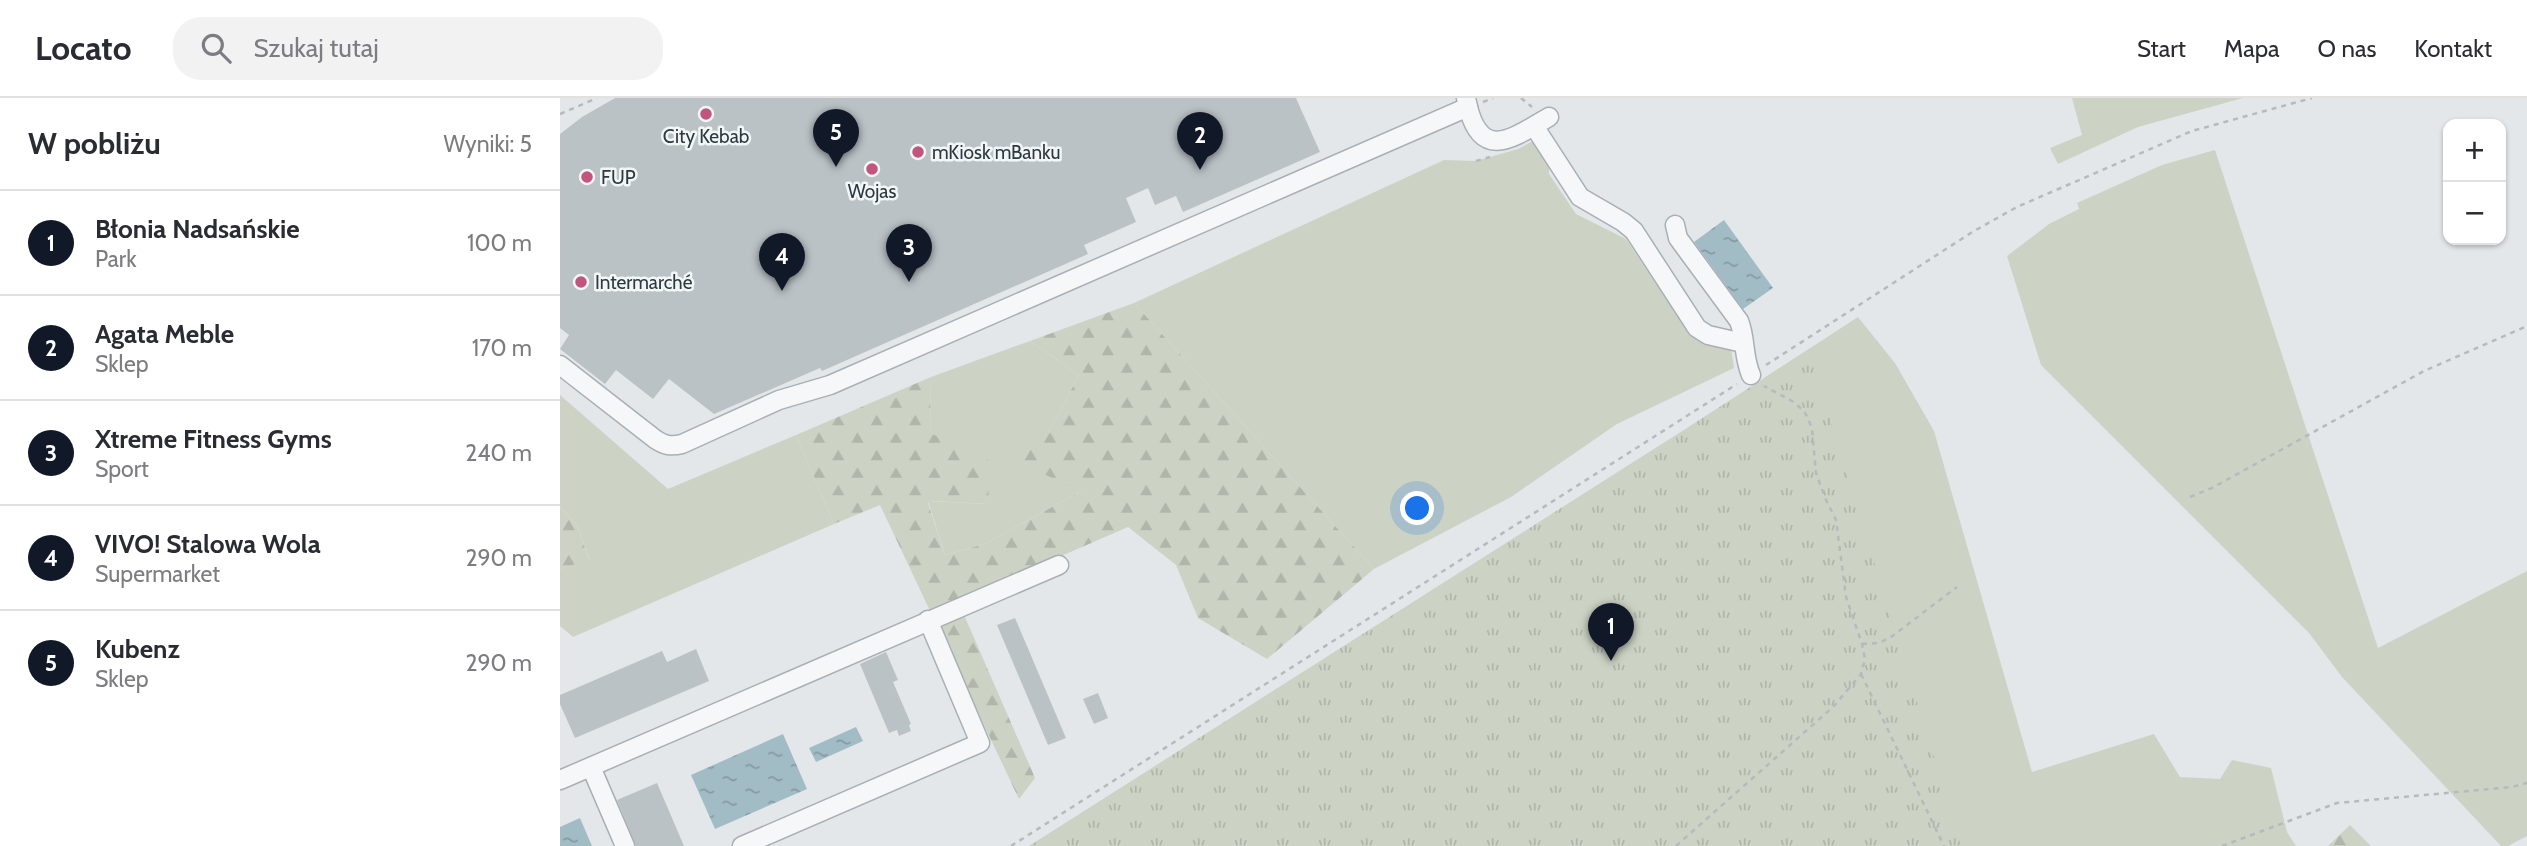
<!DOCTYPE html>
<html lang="pl">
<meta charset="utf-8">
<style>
:root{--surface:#fff;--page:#f2f2f3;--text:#2b2b33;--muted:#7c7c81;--line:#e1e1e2;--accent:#111827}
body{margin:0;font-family:Cabin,sans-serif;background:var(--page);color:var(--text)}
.controls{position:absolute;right:21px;top:21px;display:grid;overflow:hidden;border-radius:14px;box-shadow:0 2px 5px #0004}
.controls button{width:63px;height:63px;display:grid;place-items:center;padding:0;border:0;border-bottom:2px solid var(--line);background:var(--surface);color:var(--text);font:35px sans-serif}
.you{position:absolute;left:858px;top:411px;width:24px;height:24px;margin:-18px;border:5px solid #fff;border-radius:50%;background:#1a73e8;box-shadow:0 0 0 10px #1a73e833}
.badge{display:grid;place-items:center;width:46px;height:46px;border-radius:50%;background:var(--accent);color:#fff;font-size:23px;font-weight:700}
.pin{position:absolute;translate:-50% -58px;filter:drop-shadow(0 2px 4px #0008)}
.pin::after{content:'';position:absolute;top:37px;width:24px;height:21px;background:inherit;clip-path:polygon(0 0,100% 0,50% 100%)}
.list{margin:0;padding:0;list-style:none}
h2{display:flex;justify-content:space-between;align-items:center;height:91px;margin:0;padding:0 28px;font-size:30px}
h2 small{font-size:23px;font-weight:400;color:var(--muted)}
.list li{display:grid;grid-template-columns:46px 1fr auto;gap:21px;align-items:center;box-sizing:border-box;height:105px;padding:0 28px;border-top:2px solid var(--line)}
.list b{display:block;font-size:26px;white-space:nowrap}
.list p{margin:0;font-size:23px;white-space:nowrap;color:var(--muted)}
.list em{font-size:23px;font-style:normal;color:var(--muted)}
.icon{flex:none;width:38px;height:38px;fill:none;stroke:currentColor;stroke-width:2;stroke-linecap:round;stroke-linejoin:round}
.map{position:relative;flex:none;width:1967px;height:748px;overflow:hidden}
header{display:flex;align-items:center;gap:42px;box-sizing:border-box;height:98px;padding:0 35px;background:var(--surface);border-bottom:2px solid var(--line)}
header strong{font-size:33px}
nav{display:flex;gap:38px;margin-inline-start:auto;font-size:24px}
.search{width:490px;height:63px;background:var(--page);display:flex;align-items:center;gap:18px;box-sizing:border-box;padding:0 24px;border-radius:28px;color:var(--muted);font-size:26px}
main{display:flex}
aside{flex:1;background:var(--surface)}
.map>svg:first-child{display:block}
.grass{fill:#ccd3c5}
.forest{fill:url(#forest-firs)}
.park{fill:url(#park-tufts)}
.water{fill:url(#water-ripples)}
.building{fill:#bbc2c6}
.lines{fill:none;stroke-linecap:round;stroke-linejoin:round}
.minor-casing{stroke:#a9afb4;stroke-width:21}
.path{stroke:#b6babd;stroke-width:2.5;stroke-dasharray:5 5;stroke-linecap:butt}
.minor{stroke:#f6f7f8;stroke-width:18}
.poi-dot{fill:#c2557e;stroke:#f3f6f7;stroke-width:2.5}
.labels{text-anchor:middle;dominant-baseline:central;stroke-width:5;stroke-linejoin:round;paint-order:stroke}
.poi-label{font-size:19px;fill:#2d3841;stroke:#f3f6f7;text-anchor:start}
</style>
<header>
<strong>Locato</strong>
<div class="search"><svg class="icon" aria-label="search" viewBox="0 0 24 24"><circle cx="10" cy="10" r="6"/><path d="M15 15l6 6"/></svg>Szukaj tutaj</div>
<nav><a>Start</a><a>Mapa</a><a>O nas</a><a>Kontakt</a></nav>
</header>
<main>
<aside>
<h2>W pobliżu<small>Wyniki: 5</small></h2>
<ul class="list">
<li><span class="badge">1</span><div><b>Błonia Nadsańskie</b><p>Park</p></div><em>100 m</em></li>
<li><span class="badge">2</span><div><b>Agata Meble</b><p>Sklep</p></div><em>170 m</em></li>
<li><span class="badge">3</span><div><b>Xtreme Fitness Gyms</b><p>Sport</p></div><em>240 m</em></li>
<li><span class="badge">4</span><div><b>VIVO! Stalowa Wola</b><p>Supermarket</p></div><em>290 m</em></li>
<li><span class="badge">5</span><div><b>Kubenz</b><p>Sklep</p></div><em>290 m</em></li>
</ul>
</aside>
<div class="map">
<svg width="1967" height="748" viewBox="0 0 1967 748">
<defs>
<pattern id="forest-firs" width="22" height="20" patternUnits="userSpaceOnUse" patternTransform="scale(1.75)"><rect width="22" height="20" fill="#ccd3c5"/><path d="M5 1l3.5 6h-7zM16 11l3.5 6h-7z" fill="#b0b6aa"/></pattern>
<pattern id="park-tufts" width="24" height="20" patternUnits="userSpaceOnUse" patternTransform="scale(1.75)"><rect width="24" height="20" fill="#ccd3c5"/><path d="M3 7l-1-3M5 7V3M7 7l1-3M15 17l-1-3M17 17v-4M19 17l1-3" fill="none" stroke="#b0b6aa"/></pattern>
<pattern id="water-ripples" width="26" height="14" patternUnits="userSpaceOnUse" patternTransform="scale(1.75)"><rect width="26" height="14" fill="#a2bcc6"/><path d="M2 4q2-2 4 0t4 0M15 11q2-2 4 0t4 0" fill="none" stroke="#849aa2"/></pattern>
</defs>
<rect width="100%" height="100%" fill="#e3e7ea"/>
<g class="grass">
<path d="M 1512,0 L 1683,0 L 1578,29 L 1498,66 L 1490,50 L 1522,37 Z"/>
<path d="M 990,34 L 989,76 L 1016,116 L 1066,141 L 1131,238 L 1171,250 L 1174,270 L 1057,326 L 951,399 L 814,471 L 574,205 L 884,62 L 916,63 L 958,51 Z"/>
<path d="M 1655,52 L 1818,550 L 1967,473 L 1967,738 L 1948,748 L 1941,748 L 1782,579 L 1749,535 L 1481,267 L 1447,158 L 1489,126 L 1519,111 L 1517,105 L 1602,67 Z"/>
<path d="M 1298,219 L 1335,265 L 1374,333 L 1472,674 L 1594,636 L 1620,679 L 1660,681 L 1672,662 L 1711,670 L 1727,734 L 1736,748 L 1390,748 L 1204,280 Z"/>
<path d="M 470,243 L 519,277 L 488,335 L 521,393 L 425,446 L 385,457 L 368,403 L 428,406 L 370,335 L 371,279 Z"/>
<path d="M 0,297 L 108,391 L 236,337 L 274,426 L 13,539 L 0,528 L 0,471 L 29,461 L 17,427 L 0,409 Z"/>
</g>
<g class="forest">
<path d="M 574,205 L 814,471 L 707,561 L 638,520 L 616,467 L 568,429 L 398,503 L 475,680 L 459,701 L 320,407 L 274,426 L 236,337 L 371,279 L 370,335 L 430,363 L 428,406 L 372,403 L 368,405 L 385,457 L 425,446 L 521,393 L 446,359 L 488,335 L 519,277 L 470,243 Z"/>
<path d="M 0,409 L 17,427 L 29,462 L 0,471 Z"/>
<path d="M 1790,727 L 1811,748 L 1768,748 Z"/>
</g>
<path class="park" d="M 1249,251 L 1401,748 L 469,748 L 1130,328 Z"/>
<g class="water">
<path d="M 1164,122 L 1213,190 L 1183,211 L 1134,144 Z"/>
<path d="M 296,629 L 303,643 L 256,664 L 249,650 Z"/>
<path d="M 223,636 L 247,691 L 155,731 L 131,677 Z"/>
<path d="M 20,720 L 32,748 L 0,748 L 0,729 Z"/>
</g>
<g class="building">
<path d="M 55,0 L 736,0 L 760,54 L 623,114 L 616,98 L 595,107 L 588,90 L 566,100 L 576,124 L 524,147 L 528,156 L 262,273 L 260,270 L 154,316 L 109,281 L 93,301 L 56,272 L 45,286 L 0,251 L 9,237 L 0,230 L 0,36 L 22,19 Z"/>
<path d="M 455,520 L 506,640 L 488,647 L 437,527 Z"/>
<path d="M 136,551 L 149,583 L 15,640 L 0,606 L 0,597 L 102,553 L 107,564 Z"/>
<path d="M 326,554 L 338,582 L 333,584 L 351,626 L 349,627 L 351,633 L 339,638 L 337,632 L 329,635 L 300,566 Z"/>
<path d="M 538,595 L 548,620 L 534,626 L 523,601 Z"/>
<path d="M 97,685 L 124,748 L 76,748 L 57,702 Z"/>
</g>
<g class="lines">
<g class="minor-casing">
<g id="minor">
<path d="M 908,9 C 922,64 953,40 989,19"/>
<path d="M 974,28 L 1020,99 L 1063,124 L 1074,133 L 1137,230 L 1148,237 L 1183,245"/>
<path d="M 1115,127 L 1118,140 L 1179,223 C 1186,240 1183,259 1191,277"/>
<path d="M 0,267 L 95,341 C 104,347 110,349 122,346 L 219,302 L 270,287 L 908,9 L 906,0"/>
<path d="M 31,669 L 65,748"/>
<path d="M 0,682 L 499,467"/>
<path d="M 182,748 L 420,645 L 368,522"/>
</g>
</g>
<g class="path">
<path d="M 961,0 L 972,9"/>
<path d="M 923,4 L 933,0"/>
<path d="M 0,16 L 37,0"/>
<path d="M 916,63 L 930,59"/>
<path d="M 1206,267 L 1414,133 L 1457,109 L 1632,33 L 1752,0"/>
<path d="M 1630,399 L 1652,390 L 1864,273 L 1967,228"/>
<path d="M 1302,546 L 1319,545 L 1331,539 L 1397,489"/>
<path d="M 1301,576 L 1384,748"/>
<path d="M 451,748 L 1177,286"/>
<path d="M 1116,748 L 1273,609 L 1301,576 L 1305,561 L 1302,546 L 1286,499 L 1276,422 L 1266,402 L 1256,375 L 1252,331 L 1248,320 L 1243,312 L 1232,303 L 1204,288"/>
<path d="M 1662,748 L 1777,705 L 1952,689 L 1967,685"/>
</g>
<use href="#minor" class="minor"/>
</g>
<g class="poi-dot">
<circle cx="146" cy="16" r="7"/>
<circle cx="358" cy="54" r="7"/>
<circle cx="312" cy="71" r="7"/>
<circle cx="27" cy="79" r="7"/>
<circle cx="21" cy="184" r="7"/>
</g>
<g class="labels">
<g class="poi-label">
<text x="146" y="38" text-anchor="middle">City Kebab</text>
<text x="372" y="54">mKiosk mBanku</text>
<text x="41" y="79">FUP</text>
<text x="312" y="93" text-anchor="middle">Wojas</text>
<text x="35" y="184">Intermarché</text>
</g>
</g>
</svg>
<div class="controls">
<button>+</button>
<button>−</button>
</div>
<div class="you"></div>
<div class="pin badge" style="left:1051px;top:563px">1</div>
<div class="pin badge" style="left:640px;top:72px">2</div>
<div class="pin badge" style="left:349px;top:184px">3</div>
<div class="pin badge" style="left:222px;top:193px">4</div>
<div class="pin badge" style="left:276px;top:69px">5</div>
</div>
</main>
